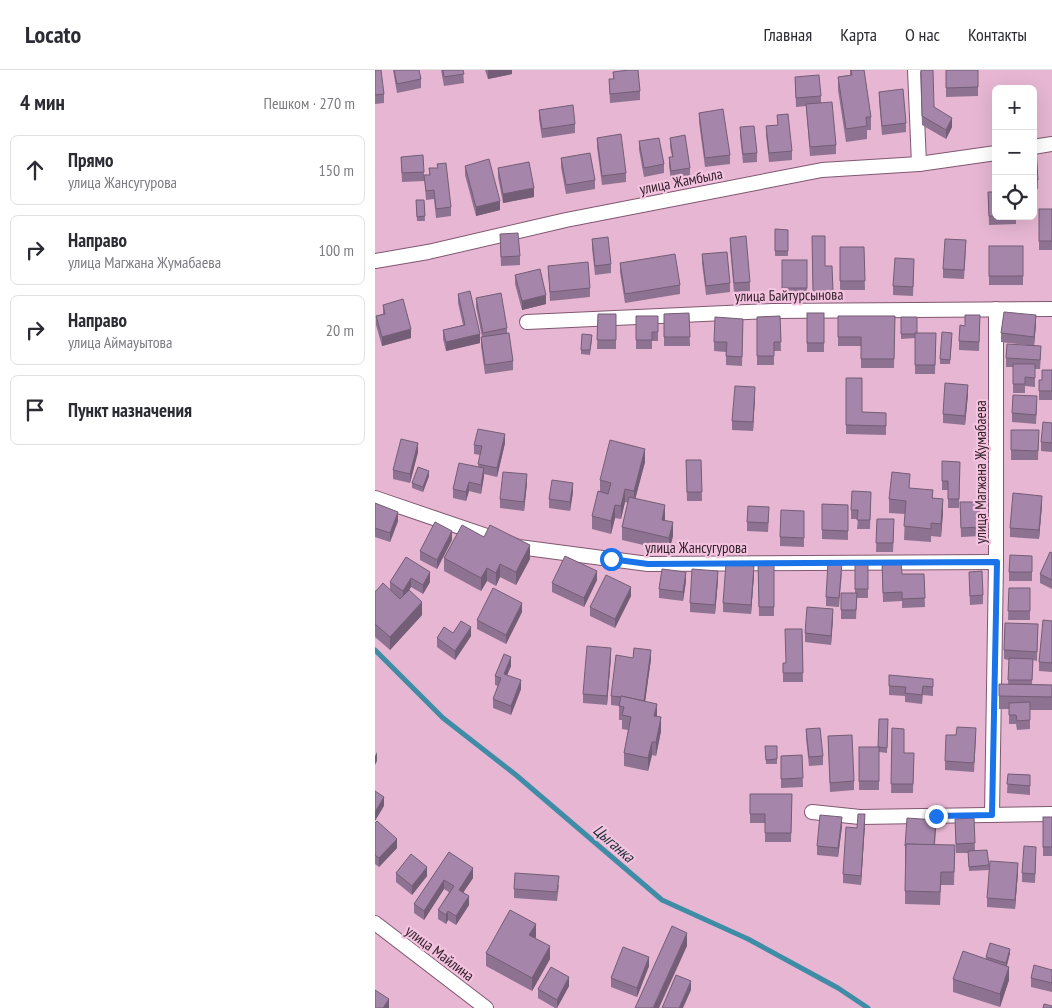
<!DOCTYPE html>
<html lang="ru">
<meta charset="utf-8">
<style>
:root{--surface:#fff;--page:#f2f2f3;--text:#2b2b33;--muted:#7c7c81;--line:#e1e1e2}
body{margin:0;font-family:"PT Sans Narrow",sans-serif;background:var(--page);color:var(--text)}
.controls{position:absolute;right:15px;top:15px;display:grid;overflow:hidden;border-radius:8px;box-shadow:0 5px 20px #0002}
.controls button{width:45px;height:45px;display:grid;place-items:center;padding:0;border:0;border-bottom:1px solid var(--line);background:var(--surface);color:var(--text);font:25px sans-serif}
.stop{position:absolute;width:15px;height:15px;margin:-11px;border:4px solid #1a73e8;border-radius:50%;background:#fff}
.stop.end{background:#1a73e8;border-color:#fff;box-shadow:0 1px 5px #0008}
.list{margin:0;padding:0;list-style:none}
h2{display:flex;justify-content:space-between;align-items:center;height:65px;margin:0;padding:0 20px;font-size:21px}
h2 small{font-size:16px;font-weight:400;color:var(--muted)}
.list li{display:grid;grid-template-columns:32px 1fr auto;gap:15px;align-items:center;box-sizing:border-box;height:70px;margin:0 10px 10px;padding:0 10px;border:1px solid var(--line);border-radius:8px}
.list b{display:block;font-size:19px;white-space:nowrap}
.list p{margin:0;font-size:16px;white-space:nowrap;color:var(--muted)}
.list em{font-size:16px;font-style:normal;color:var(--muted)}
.icon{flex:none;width:28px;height:28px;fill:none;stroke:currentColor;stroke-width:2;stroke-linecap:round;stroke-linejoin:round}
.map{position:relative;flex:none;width:677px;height:938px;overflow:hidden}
header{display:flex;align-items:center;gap:30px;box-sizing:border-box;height:70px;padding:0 25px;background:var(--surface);border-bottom:1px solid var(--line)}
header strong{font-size:24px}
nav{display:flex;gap:28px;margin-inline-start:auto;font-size:18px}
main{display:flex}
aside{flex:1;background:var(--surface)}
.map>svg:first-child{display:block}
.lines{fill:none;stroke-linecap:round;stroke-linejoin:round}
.stream{stroke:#3f8ca6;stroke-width:5}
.minor-casing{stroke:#805770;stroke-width:16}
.minor{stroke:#fff;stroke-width:14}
.wall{fill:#8e7291}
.shaded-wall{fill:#745d76}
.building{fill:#a585a9;stroke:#745d76}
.route{stroke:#1a73e8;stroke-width:6}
.labels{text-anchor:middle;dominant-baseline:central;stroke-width:4.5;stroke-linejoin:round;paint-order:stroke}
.street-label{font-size:15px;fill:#32212b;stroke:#f3c3df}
.water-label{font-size:16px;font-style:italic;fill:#173038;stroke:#f3c3df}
</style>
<header>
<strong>Locato</strong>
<nav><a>Главная</a><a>Карта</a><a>О нас</a><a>Контакты</a></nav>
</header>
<main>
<aside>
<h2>4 мин<small>Пешком · 270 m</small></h2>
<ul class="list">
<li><svg class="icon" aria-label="ahead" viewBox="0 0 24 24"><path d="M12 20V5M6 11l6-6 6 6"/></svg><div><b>Прямо</b><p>улица Жансугурова</p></div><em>150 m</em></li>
<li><svg class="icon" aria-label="right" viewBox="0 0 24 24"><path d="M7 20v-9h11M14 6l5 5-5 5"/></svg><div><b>Направо</b><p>улица Магжана Жумабаева</p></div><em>100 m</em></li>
<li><svg class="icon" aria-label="right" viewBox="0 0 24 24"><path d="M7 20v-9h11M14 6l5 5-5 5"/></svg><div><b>Направо</b><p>улица Аймауытова</p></div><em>20 m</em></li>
<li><svg class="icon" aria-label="arrive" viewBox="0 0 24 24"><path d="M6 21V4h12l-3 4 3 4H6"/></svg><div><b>Пункт назначения</b></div></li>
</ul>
</aside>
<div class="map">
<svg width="677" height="938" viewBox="0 0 677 938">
<rect width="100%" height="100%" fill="#e6b6d2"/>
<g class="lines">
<path class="stream" d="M 0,580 L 68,648 L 141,705 L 287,830 L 373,869 L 463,918 L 493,938"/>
<g class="minor-casing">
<g id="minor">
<path d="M 540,0 L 544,94"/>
<path d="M 658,77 L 677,74"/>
<path d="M 0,191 L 53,182 L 191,150 L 447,100 L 544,94 L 621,83"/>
<path d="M 152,252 L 397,241 L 677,239"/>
<path d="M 0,428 L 144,477 L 273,494 L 621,492"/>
<path d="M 437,742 L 485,747 L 677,744"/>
<path d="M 617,745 L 621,492 L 621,239"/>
<path d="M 0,853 L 111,938"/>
</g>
</g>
<use href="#minor" class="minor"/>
</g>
<g class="wall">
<path d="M 0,0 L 9,24 L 9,33 L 0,34 Z"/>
<path d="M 18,0 L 44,0 L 46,9 L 46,18 L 22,23 Z"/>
<path d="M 66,0 L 88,0 L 89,13 L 69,16 Z"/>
<path d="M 110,0 L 137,0 L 137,4 L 113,9 Z"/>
<path d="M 475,0 L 489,0 L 496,47 L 496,60 L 492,60 L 492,69 L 471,72 L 463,20 L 463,7 L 475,5 Z"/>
<path d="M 545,0 L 559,37 L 577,57 L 571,69 L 547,55 Z"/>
<path d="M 571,0 L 603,0 L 603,26 L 571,27 Z"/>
<path d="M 238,2 L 265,21 L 265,30 L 235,33 L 234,9 L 238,9 Z"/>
<path d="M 420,7 L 446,26 L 446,33 L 461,75 L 461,84 L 435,86 L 431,36 L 421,37 Z"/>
<path d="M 504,22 L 531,53 L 531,62 L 507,65 L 504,31 Z"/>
<path d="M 164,40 L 200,54 L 200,63 L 167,68 L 164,49 Z"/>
<path d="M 324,43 L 355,85 L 355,94 L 330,97 L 324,52 Z"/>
<path d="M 402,45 L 417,81 L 417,90 L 394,92 L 391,65 L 391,56 L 403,55 Z"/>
<path d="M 365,57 L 382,83 L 382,92 L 368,93 L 365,66 Z"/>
<path d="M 222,68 L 251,103 L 251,112 L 227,115 L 222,77 Z"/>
<path d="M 295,68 L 315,98 L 315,107 L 296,110 L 294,96 L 294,87 L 297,87 L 295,77 Z"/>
<path d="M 264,71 L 289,94 L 289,103 L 269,107 L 264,80 Z"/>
<path d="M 658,78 L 663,110 L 663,119 L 658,119 Z"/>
<path d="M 26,87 L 49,102 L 49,111 L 27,112 Z"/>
<path d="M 186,88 L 220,110 L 220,119 L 191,124 L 186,97 Z"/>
<path d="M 90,96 L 125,140 L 101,146 L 90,105 Z"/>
<path d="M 54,98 L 76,137 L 76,146 L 61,148 L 59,129 L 51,130 L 49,105 L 54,105 Z"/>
<path d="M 123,98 L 159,127 L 128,133 L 123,107 Z"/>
<path d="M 613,122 L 621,146 L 641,146 L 641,154 L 614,155 Z"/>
<path d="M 41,130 L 49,130 L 50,151 L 42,151 Z"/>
<rect x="664" y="139" width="13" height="41"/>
<path d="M 400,159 L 413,160 L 413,186 L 400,186 Z"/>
<path d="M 125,164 L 145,186 L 145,195 L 126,196 Z"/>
<path d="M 437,166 L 450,196 L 457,196 L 458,230 L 438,230 Z"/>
<path d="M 355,168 L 375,212 L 375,221 L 359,222 L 355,177 Z"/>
<path d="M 217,169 L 236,194 L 236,203 L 220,205 L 217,178 Z"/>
<rect x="614" y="176" width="34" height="39"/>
<path d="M 465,177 L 489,177 L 490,220 L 465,220 Z"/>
<path d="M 591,179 L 589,209 L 568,208 L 568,199 Z"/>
<path d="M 327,184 L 355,213 L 355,222 L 331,225 L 327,193 Z"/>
<rect x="407" y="190" width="25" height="37"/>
<path d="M 245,193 L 305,215 L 305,224 L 250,233 L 245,202 Z"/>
<path d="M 173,196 L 215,218 L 215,227 L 175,231 Z"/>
<path d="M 539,198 L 538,226 L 518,225 L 518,216 Z"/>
<path d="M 140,205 L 171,234 L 147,240 L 140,214 Z"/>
<path d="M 83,224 L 105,273 L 71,281 L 68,269 L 68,260 L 88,255 L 83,233 Z"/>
<path d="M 101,228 L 132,258 L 132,263 L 138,291 L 138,300 L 110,304 L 106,276 L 106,267 L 107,267 L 101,237 Z"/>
<path d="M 8,235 L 36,268 L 7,276 L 1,255 L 1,246 L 8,244 Z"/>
<path d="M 314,243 L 315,276 L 289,276 L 289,244 Z"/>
<rect x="432" y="243" width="17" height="39"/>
<path d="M 223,244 L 241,244 L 241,279 L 222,279 Z"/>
<path d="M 605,245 L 604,281 L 584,280 L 584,271 L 590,256 Z"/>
<path d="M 261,246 L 283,246 L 283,271 L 277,271 L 277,279 L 261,279 Z"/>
<path d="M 405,246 L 406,281 L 399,281 L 399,295 L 382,295 L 382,247 Z"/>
<path d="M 463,246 L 520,246 L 519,298 L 486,298 L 486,276 L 463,276 Z"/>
<path d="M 526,247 L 542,263 L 561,263 L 560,304 L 540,304 L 540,268 L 526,269 Z"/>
<path d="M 661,254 L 659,276 L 666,285 L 665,299 L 660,299 L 660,317 L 650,316 L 650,323 L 638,323 L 638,297 L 631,297 L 631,288 L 652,275 L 626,272 L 626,263 Z"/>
<path d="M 368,258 L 367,296 L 351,295 L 351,282 L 339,281 L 339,272 Z"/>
<path d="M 577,268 L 575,294 L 565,294 L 565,289 Z"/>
<path d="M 217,269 L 215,285 L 206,284 L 206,280 Z"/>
<path d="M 677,300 L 677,330 L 664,330 L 664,310 L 667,310 Z"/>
<path d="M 471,308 L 487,342 L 511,343 L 511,365 L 471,364 Z"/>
<path d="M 593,324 L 590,355 L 568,353 L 568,344 Z"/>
<path d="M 380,326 L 378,361 L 357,360 L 357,351 Z"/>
<path d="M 662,335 L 661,354 L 637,352 L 637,343 Z"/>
<path d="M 677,353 L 677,382 L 666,381 L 666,372 Z"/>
<path d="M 664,360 L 663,390 L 636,390 L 636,380 Z"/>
<path d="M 130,373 L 122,407 L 109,404 L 106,424 L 94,421 L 91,431 L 78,428 L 78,419 L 103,397 L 105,385 L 99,384 L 99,375 Z"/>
<path d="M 43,382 L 35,413 L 18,409 L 18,400 Z"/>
<path d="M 311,390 L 326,390 L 327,431 L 312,431 Z"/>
<path d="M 270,392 L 260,428 L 290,448 L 290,451 L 298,466 L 294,481 L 247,470 L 247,457 L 253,433 L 250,432 L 246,449 L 240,448 L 236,464 L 217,459 L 217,446 L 225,422 L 225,410 Z"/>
<path d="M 585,392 L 584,438 L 573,438 L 573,420 L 567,420 L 567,411 Z"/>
<path d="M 54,406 L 48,422 L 37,418 L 37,413 Z"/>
<path d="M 152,413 L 149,441 L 125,438 L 125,429 Z"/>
<path d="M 535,418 L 558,428 L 568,442 L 566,467 L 556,466 L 556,472 L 529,470 L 530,444 L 514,443 L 514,429 Z"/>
<path d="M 198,422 L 195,441 L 174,438 L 174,429 Z"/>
<path d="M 496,422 L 495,459 L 482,459 L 483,449 L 476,449 L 476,440 Z"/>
<path d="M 585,432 L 604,432 L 605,466 L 586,467 Z"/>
<path d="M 0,433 L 23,451 L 15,472 L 0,467 Z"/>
<path d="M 447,434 L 473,435 L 473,470 L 447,469 Z"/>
<path d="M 667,435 L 664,469 L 635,467 L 635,458 Z"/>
<path d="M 429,441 L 429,477 L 405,476 L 405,467 Z"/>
<path d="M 394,446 L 393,462 L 372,461 L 372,452 Z"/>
<path d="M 502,449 L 519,459 L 518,482 L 501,482 Z"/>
<path d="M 109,467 L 155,489 L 141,515 L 125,507 L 121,516 L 112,511 L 106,521 L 69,501 L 69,488 Z"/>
<path d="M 77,470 L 62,499 L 45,490 L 45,481 Z"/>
<path d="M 677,483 L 677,519 L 665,513 L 665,504 Z"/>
<path d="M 657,486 L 657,511 L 634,511 L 634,502 Z"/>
<path d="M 31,487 L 55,512 L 48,524 L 36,517 L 34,520 L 47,545 L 15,580 L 0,567 L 0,522 L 15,520 L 15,512 Z"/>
<path d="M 383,492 L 399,492 L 399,546 L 384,546 Z"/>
<path d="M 480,492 L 493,492 L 493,528 L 482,528 L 481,549 L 466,549 L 466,523 L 480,523 Z"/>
<path d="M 507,492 L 527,504 L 549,504 L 550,537 L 527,538 L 527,531 L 508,532 Z"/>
<path d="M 467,502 L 464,537 L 451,536 L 451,527 Z"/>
<path d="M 379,505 L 376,544 L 348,542 L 348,533 Z"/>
<path d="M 222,510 L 209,537 L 177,522 L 177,513 Z"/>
<path d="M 343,510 L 340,544 L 315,542 L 315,533 Z"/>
<path d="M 311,511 L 308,531 L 284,528 L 284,519 Z"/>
<path d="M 594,511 L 608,525 L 608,534 L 595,535 Z"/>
<path d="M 634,518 L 655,518 L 655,550 L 633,550 Z"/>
<path d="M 256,526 L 240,558 L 215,546 L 215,537 Z"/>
<path d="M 147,542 L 131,574 L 102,559 L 102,550 Z"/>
<path d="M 458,548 L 456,575 L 430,572 L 430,563 Z"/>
<path d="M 677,551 L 677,602 L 664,601 L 664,592 Z"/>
<path d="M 663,554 L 662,591 L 658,590 L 657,614 L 677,615 L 677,640 L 655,640 L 655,659 L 642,660 L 641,654 L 634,654 L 634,639 L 624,639 L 624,614 L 633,614 L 634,590 L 629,589 L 629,580 Z"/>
<path d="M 427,559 L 428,612 L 408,612 L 408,593 L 411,593 Z"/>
<path d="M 78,563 L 96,566 L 80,590 L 62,577 L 62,568 Z"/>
<path d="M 236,587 L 232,635 L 208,633 L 208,624 Z"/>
<path d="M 258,588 L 276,589 L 270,631 L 282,646 L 286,661 L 281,686 L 277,685 L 273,701 L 249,696 L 249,683 L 253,660 L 247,659 L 247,650 L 244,650 L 244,636 L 236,635 L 236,626 Z"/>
<path d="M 136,596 L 132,605 L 146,619 L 136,645 L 118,638 L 118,629 L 123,616 L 120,615 L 120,606 Z"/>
<path d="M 558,609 L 558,626 L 548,625 L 547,634 L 530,632 L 530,626 L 514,625 L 514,616 Z"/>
<path d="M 513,649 L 512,683 L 504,682 L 504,720 L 484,720 L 484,677 L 503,677 Z"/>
<path d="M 517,658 L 529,683 L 539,683 L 538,723 L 516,723 Z"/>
<path d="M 431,659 L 448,686 L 448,695 L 434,696 L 431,668 Z"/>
<path d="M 453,666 L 479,711 L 479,720 L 455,722 Z"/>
<path d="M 601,667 L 599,702 L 570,700 L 570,691 Z"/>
<path d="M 390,676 L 402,676 L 402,694 L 391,694 Z"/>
<path d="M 427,685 L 428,717 L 406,718 L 406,686 Z"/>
<path d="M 633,704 L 655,705 L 655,725 L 632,723 Z"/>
<path d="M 375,724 L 417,724 L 416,772 L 390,772 L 390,753 L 375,753 Z"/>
<rect x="668" y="747" width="9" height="39"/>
<path d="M 599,748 L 600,781 L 614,795 L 614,800 L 594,801 L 593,783 L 581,783 L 580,749 Z"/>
<path d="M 0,753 L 22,778 L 4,797 L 0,794 Z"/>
<path d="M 490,753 L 486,815 L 468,813 L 468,804 L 482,758 Z"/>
<path d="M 467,756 L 463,787 L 442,785 L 442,776 Z"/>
<path d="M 561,759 L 560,775 L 580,775 L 579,815 L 566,815 L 565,835 L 530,834 L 530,776 Z"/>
<path d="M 74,782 L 98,808 L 88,822 L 94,835 L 81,855 L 73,850 L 71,854 L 63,849 L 63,840 L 74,822 L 69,819 L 49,850 L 39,843 L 39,834 Z"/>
<path d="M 661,786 L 660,813 L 647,812 L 647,803 Z"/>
<path d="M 643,802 L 640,839 L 612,837 L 612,828 Z"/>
<path d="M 21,803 L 52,806 L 37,825 L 21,812 Z"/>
<path d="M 184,815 L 182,831 L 139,828 L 139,819 Z"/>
<path d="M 161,867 L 160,868 L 175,889 L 157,921 L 111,896 L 111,883 Z"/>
<path d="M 635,883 L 632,896 L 634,910 L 625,937 L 578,922 L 578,909 L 611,889 L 611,887 Z"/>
<path d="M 274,896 L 262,927 L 236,917 L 236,908 Z"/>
<path d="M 677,900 L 677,922 L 656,917 L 656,908 Z"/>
<path d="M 194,916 L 182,938 L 180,938 L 163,928 L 163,919 Z"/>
</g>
<g class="shaded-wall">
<path d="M 113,0 L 137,0 L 137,4 L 113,9 Z"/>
<path d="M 577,48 L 577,57 L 571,69 L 571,60 Z"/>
<path d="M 159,118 L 159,127 L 128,133 L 128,124 Z"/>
<path d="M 125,131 L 125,140 L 101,146 L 101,137 Z"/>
<path d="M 171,225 L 171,234 L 147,240 L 147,231 Z"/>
<path d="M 661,245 L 661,254 L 659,276 L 659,267 Z"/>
<path d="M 36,259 L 36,268 L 7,276 L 7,267 Z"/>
<path d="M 105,264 L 105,273 L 71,281 L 71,272 Z"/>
<path d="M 593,315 L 593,324 L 590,355 L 590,346 Z"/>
<path d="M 380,317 L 380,326 L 378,361 L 378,352 Z"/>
<path d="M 130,364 L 130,373 L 122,407 L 122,398 Z"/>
<path d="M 43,373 L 43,382 L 35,413 L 35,404 Z"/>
<path d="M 270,379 L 270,392 L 259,434 L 259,421 Z"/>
<path d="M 109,398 L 109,407 L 106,424 L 106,415 Z"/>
<path d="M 54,401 L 54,406 L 48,422 L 48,417 Z"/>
<path d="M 152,404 L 152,413 L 149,441 L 149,432 Z"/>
<path d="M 94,412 L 94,421 L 91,431 L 91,422 Z"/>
<path d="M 198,413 L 198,422 L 195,441 L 195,432 Z"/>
<path d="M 250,419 L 250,432 L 246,449 L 246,436 Z"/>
<path d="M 667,426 L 667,435 L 664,469 L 664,460 Z"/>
<path d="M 568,429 L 568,442 L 566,467 L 566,454 Z"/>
<path d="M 240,435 L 240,448 L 236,464 L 236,451 Z"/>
<path d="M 290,435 L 290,448 L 287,463 L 287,450 Z"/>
<path d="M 23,442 L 23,451 L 15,472 L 15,463 Z"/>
<path d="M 298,452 L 298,466 L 294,481 L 294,468 Z"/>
<path d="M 77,461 L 77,470 L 62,499 L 62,490 Z"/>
<path d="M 155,475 L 155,489 L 141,515 L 141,502 Z"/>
<path d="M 125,494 L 125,507 L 121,516 L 121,503 Z"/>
<path d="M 379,496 L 379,505 L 376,544 L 376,535 Z"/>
<path d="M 112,498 L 112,511 L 106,521 L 106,508 Z"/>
<path d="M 222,501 L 222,510 L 209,537 L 209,528 Z"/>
<path d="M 343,501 L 343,510 L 340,544 L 340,535 Z"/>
<path d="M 55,502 L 55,512 L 48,524 L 48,515 Z"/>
<path d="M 311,502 L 311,511 L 308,531 L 308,522 Z"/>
<path d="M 36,508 L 36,517 L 28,530 L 28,521 Z"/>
<path d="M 256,517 L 256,526 L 240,558 L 240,549 Z"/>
<path d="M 47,532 L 47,545 L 15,580 L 15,567 Z"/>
<path d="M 147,533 L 147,542 L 131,574 L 131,565 Z"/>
<path d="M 458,539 L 458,548 L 456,575 L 456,566 Z"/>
<path d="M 96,557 L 96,566 L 80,590 L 80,581 Z"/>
<path d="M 236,578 L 236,587 L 232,635 L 232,626 Z"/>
<path d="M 276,580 L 276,589 L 269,640 L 269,631 Z"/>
<path d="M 136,587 L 136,596 L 129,613 L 129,604 Z"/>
<path d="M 146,610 L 146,619 L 136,645 L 136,636 Z"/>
<path d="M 282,634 L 282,647 L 279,646 Z"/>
<path d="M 286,647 L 286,661 L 281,686 L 281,672 Z"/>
<path d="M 277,672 L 277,685 L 273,701 L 273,688 Z"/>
<path d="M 2,682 L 2,691 L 0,695 L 0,686 Z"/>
<path d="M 9,727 L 9,736 L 0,751 L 0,742 Z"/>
<path d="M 490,744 L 490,753 L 486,815 L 486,806 Z"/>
<path d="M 467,747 L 467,756 L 463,787 L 463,778 Z"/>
<path d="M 22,769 L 22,778 L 4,797 L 4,788 Z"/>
<path d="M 643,793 L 643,802 L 640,839 L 640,830 Z"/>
<path d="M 52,797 L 52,806 L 37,825 L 37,816 Z"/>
<path d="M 98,798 L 98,808 L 84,829 L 84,820 Z"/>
<path d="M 69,810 L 69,819 L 49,850 L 49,841 Z"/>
<path d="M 94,826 L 94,835 L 81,855 L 81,846 Z"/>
<path d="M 73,841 L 73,850 L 71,854 L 71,845 Z"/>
<path d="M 161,854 L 161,867 L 154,878 L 154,865 Z"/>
<path d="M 312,863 L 312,876 L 284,938 L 278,938 Z"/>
<path d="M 175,876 L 175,889 L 157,921 L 157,908 Z"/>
<path d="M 635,879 L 635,883 L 631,897 L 631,893 Z"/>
<path d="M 274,887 L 274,896 L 262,927 L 262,918 Z"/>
<path d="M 634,897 L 634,910 L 625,937 L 625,924 Z"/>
<path d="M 194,907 L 194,916 L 182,938 L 182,930 Z"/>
<path d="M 316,911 L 316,920 L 308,938 L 304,938 Z"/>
<path d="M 14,929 L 14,938 L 8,938 Z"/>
</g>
<g class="building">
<path d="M 0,0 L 6,0 L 9,24 L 0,25 Z"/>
<path d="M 19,0 L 44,0 L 46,9 L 22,14 Z"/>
<path d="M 68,0 L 88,0 L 89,4 L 69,7 Z"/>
<path d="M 254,0 L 263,0 L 265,21 L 235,24 L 234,9 L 239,9 L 238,2 Z"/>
<path d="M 476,0 L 489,0 L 496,47 L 491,47 L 492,56 L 471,59 L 463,7 L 477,5 Z"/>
<path d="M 546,0 L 558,0 L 559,37 L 577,48 L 571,60 L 547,46 Z"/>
<path d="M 571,0 L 603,0 L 603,17 L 571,18 Z"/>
<path d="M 444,5 L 446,26 L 421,28 L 420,7 Z"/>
<path d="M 528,19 L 531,53 L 507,56 L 504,22 Z"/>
<path d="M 457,32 L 461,75 L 435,77 L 431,34 Z"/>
<path d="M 198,35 L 200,54 L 167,59 L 164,40 Z"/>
<path d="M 348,39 L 355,85 L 330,88 L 324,43 Z"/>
<path d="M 413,44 L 417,81 L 394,83 L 391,56 L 403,55 L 402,45 Z"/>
<path d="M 379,56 L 382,83 L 368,84 L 365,57 Z"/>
<path d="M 246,64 L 251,103 L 227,106 L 222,68 Z"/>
<path d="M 310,65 L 315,98 L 296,101 L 294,87 L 298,87 L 295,68 Z"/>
<path d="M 284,68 L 289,94 L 269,98 L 264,71 Z"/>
<path d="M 658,78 L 661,78 L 663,110 L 658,110 Z"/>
<path d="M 215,83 L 220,110 L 191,115 L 186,88 Z"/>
<path d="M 48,85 L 49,102 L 27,103 L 26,87 Z"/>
<path d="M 114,89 L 125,131 L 101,137 L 90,96 Z"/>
<path d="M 154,92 L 159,118 L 128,124 L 123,98 Z"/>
<path d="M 71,93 L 76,137 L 61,139 L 59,120 L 51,121 L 49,105 L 55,105 L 54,98 L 63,98 L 62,94 Z"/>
<path d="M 613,122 L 621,122 L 621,146 L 614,146 Z"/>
<path d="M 41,130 L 49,130 L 50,146 L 42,147 Z"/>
<rect x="664" y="139" width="13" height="32"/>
<path d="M 400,159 L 413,160 L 413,181 L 400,181 Z"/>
<path d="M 143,163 L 145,186 L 126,187 L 125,164 Z"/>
<path d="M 371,166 L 375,212 L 359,213 L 355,168 Z"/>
<path d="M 437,166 L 450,166 L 450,196 L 457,196 L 458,221 L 438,221 Z"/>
<path d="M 233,167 L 236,194 L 220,196 L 217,169 Z"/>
<path d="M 570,169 L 591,170 L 589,200 L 568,199 Z"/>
<rect x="614" y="176" width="34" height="30"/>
<path d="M 465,177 L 489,177 L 490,211 L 465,211 Z"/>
<path d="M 352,182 L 355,213 L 331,216 L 327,184 Z"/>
<path d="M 300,184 L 305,215 L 250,224 L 245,193 Z"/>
<path d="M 520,188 L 539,189 L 538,217 L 518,216 Z"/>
<rect x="407" y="190" width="25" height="28"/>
<path d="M 213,192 L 215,218 L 175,222 L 173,196 Z"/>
<path d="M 165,199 L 171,225 L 147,231 L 140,205 Z"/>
<path d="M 95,221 L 105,264 L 71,272 L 68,260 L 90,255 L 83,224 Z"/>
<path d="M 126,223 L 132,258 L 108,263 L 101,228 Z"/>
<path d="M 28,229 L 36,259 L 7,267 L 1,246 L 10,244 L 8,235 Z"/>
<path d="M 629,242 L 661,245 L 659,267 L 626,263 Z"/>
<path d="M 314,243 L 315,267 L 289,267 L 289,244 Z"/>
<rect x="432" y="243" width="17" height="30"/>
<path d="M 223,244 L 241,244 L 241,270 L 222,270 Z"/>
<path d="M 590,245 L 605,245 L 604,272 L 584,271 L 585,255 L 590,256 Z"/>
<path d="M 261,246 L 283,246 L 283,262 L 277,262 L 277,270 L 261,270 Z"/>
<path d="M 405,246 L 406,272 L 399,272 L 399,286 L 382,286 L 382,247 Z"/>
<path d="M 463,246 L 520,246 L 519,289 L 486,289 L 486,267 L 463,267 Z"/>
<path d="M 340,247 L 368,249 L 367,287 L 351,286 L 352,272 L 339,272 Z"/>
<path d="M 526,247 L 542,247 L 542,263 L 540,263 L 540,264 L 526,264 Z"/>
<path d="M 567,262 L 577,263 L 575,290 L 565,289 Z"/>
<path d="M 134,263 L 138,291 L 110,295 L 106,267 Z"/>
<path d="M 540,263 L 561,263 L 560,295 L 540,295 Z"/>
<path d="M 207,264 L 217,265 L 215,280 L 206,280 Z"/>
<path d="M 632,274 L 666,276 L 665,290 L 631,288 Z"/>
<path d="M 638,294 L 660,294 L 660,308 L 650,307 L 650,314 L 638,314 Z"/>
<path d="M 667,300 L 677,300 L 677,321 L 664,321 L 664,310 L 667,310 Z"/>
<path d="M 471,308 L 487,308 L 487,342 L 511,343 L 511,356 L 471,355 Z"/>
<path d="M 570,313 L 593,315 L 590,346 L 568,344 Z"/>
<path d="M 360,316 L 380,317 L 378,352 L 357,351 Z"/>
<path d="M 638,325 L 662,326 L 661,345 L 637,343 Z"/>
<path d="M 668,352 L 677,353 L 677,373 L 666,372 Z"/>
<path d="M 103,359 L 130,364 L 122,398 L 103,394 L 107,376 L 99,375 Z"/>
<path d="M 636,360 L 664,360 L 663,381 L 636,380 Z"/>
<path d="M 26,369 L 43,373 L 35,404 L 18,400 Z"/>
<path d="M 235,370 L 270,379 L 259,421 L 250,419 L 246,436 L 240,435 L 236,451 L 217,446 L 223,421 L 233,424 L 236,413 L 225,410 Z"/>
<path d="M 311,390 L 326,390 L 327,422 L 312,422 Z"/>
<path d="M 567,391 L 585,392 L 584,429 L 573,429 L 573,411 L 567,411 Z"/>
<path d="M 84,393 L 109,398 L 106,415 L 94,412 L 91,422 L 78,419 Z"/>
<path d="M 43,397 L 54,401 L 48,417 L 37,413 Z"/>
<path d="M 128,402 L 152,404 L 149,432 L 125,429 Z"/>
<path d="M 517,402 L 535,404 L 534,418 L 558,420 L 557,428 L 568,429 L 566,454 L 556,453 L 556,459 L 529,456 L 531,431 L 514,429 Z"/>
<path d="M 177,410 L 198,413 L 195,432 L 174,429 Z"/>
<path d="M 477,421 L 496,422 L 495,450 L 482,450 L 483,440 L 476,440 Z"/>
<path d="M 638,423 L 667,426 L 664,460 L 635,458 Z"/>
<path d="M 254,427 L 290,435 L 287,450 L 298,452 L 294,468 L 247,457 Z"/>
<path d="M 585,432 L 604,432 L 605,457 L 586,458 Z"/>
<path d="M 0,433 L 23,442 L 15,463 L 0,458 Z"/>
<path d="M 447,434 L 473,435 L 473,461 L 447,460 Z"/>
<path d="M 373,436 L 394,437 L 393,453 L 372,452 Z"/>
<path d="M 406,440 L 429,441 L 429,468 L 405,467 Z"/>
<path d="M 502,449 L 519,449 L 518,473 L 501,473 Z"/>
<path d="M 60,452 L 77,461 L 62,490 L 45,481 Z"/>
<path d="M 87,455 L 109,467 L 115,455 L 155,475 L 141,502 L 125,494 L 121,503 L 112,498 L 106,508 L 69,488 Z"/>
<path d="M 675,482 L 677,483 L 677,510 L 665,504 Z"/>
<path d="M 635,485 L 657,486 L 657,502 L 634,502 Z"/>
<path d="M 190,486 L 222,501 L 209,528 L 177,513 Z"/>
<path d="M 31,487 L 55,502 L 48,515 L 36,508 L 28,521 L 15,512 Z"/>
<path d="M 526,491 L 527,504 L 549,504 L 550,528 L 527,529 L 527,522 L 508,523 L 507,492 Z"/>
<path d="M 383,492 L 399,492 L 399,537 L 384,537 Z"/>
<path d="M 453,492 L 467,493 L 464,528 L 451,527 Z"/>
<rect x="480" y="492" width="13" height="27"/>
<path d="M 351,493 L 379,496 L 376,535 L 348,533 Z"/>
<path d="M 287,499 L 311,502 L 308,522 L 284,519 Z"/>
<path d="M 317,499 L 343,501 L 340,535 L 315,533 Z"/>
<path d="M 607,501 L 608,525 L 595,526 L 594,502 Z"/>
<path d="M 231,505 L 256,517 L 240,549 L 215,537 Z"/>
<path d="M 8,513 L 25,529 L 34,520 L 47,532 L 15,567 L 0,554 L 0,522 Z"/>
<path d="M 118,518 L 147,533 L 131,565 L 102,550 Z"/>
<path d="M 634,518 L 655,518 L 655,541 L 633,541 Z"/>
<path d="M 466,523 L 482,523 L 481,540 L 466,540 Z"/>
<path d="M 432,537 L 458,539 L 456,566 L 430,563 Z"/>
<path d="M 668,550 L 677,551 L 677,593 L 664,592 Z"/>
<path d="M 86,551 L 96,557 L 80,581 L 62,568 L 69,557 L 78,563 Z"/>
<path d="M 630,553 L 663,554 L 662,582 L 629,580 Z"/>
<path d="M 410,559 L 427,559 L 428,603 L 408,603 L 408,593 L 411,593 Z"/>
<path d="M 212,576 L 236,578 L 232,626 L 208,624 Z"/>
<path d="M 259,578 L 276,580 L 269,631 L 246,626 L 246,627 L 236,626 L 241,585 L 258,588 Z"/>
<path d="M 129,584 L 136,587 L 129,604 L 146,610 L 136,636 L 118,629 L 126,608 L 120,606 Z"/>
<path d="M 634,588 L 658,589 L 657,610 L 633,610 Z"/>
<path d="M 514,605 L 558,609 L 558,617 L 548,616 L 547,625 L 530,623 L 531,617 L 514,616 Z"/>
<path d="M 624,614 L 677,615 L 677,627 L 624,626 Z"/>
<path d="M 246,626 L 282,634 L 279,646 L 286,647 L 281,672 L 277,672 L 273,688 L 249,683 L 256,647 L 247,645 L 249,637 L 244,636 Z"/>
<path d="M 655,632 L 655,650 L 642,651 L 641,645 L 634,645 L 634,633 Z"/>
<path d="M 504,649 L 513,649 L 512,678 L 503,677 Z"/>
<path d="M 582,657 L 601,658 L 599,693 L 570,691 L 571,665 L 581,665 Z"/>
<path d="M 445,658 L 448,686 L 434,687 L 431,659 Z"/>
<path d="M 517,658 L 529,659 L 529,683 L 539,683 L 538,714 L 516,714 Z"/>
<path d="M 477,665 L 479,711 L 455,713 L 453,666 Z"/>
<path d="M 390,676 L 402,676 L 402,689 L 391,690 Z"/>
<rect x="484" y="677" width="20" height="34"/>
<path d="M 427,685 L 428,708 L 406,709 L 406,686 Z"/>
<path d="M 633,704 L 655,705 L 655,716 L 632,714 Z"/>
<path d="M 0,721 L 9,727 L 0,742 Z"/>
<path d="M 375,724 L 417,724 L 416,763 L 390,763 L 390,744 L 375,744 Z"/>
<path d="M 483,744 L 490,744 L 486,806 L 468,804 L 471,757 L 482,758 Z"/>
<path d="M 445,745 L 467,747 L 463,778 L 442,776 Z"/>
<rect x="668" y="747" width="9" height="30"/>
<path d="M 532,748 L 561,750 L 559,775 L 531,774 L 530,776 Z"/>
<path d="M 599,748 L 600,773 L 581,774 L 580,749 Z"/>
<path d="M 2,751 L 22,769 L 4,788 L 0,785 L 0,753 Z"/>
<path d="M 531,774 L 580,775 L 579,802 L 566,802 L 565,822 L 530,821 Z"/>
<path d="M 649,776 L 661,777 L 660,804 L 647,803 Z"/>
<path d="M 612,780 L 614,795 L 594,797 L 593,781 Z"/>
<path d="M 74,782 L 98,798 L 84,820 L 94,826 L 81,846 L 73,841 L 71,845 L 63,840 L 79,816 L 69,810 L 49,841 L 39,834 Z"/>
<path d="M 36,784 L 52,797 L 37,816 L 21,803 Z"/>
<path d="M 615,791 L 643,793 L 640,830 L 612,828 Z"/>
<path d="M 140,803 L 184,806 L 182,822 L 139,819 Z"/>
<path d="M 135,840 L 161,854 L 154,865 L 175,876 L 157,908 L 111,883 Z"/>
<path d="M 297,856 L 312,863 L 278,938 L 260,938 Z"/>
<path d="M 615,873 L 635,879 L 631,893 L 611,887 Z"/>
<path d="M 248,877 L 274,887 L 262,918 L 236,908 Z"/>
<path d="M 588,881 L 634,897 L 625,924 L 578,909 Z"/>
<path d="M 659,895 L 677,900 L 677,913 L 656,908 Z"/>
<path d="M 176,897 L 194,907 L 182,930 L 163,919 Z"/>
<path d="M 301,905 L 316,911 L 304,938 L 287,938 Z"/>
<path d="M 0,920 L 14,929 L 8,938 L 0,938 Z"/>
<path d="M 669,934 L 677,936 L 677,938 L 668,938 Z"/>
</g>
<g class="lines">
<path class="route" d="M 236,489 L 273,494 L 622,492 L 617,745 L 561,746"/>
</g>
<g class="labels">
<g class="street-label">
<text transform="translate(306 111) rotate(-11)">улица Жамбыла</text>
<text transform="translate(414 225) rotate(-1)">улица Байтурсынова</text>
<text transform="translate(605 402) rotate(-90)">улица Магжана Жумабаева</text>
<text x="321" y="477">улица Жансугурова</text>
<text transform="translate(65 883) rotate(37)">улица Майлина</text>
</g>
<g class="water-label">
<text transform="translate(239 773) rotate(41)">Цыганка</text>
</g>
</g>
</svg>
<div class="controls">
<button>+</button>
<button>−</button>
<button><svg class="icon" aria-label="locate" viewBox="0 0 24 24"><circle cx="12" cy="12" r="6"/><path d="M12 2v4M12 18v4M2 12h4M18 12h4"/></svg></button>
</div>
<div class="stop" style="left:236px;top:489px"></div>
<div class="stop end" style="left:561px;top:746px"></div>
</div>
</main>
